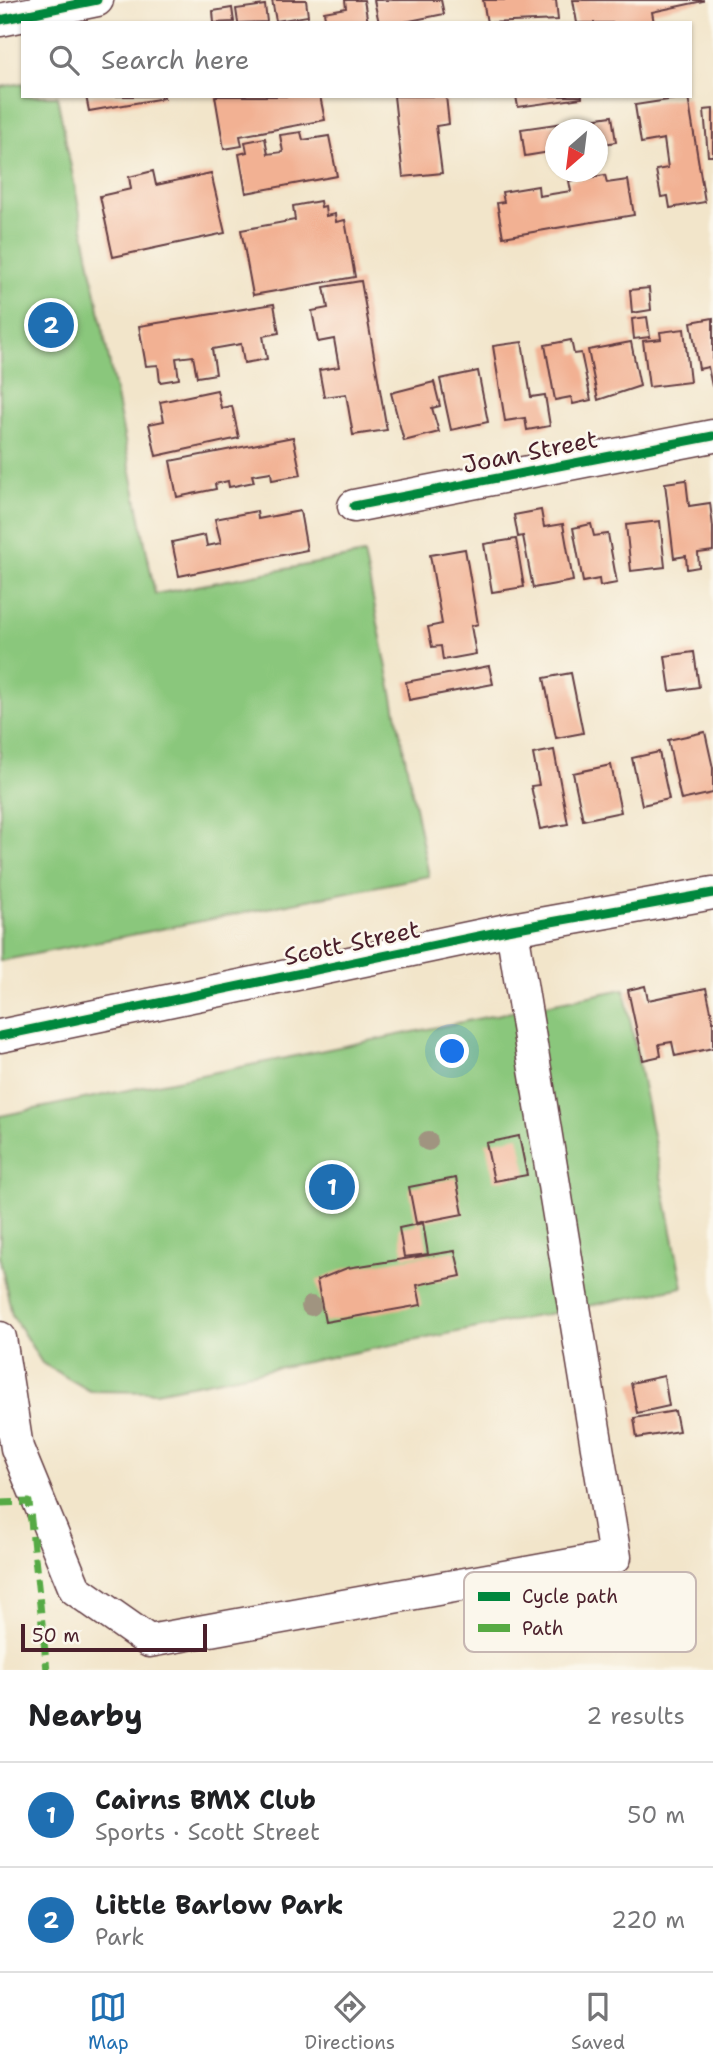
<!DOCTYPE html>
<meta charset="utf-8">
<style>
:root{--surface:#fff;--page:#f6f6f6;--text:#202124;--muted:#757577;--line:#e0e0e0;--accent:#1f6fb2}
body{margin:0;font-family:"Shantell Sans",sans-serif;background:var(--page);color:var(--text)}
.compass{position:absolute;left:545px;top:119px;width:63px;height:63px;border-radius:50%;background:var(--surface);box-shadow:0 2px 5px #0004;rotate:208deg}
.scale{position:absolute;left:21px;bottom:18px;width:186px;box-sizing:border-box;padding-left:7px;border:4px solid #4a1f2b;border-top:0;font-size:19px;line-height:24px;white-space:nowrap;color:#4a1f2b;-webkit-text-stroke:5px #fbf7ec;paint-order:stroke}
.you{position:absolute;left:453px;top:1052px;width:24px;height:24px;margin:-18px;border:5px solid #fff;border-radius:50%;background:#1a73e8;box-shadow:0 0 0 10px #1a73e833}
.badge{display:grid;place-items:center;width:46px;height:46px;border-radius:50%;background:var(--accent);color:#fff;font-size:23px;font-weight:700}
.pin{position:absolute;translate:-50% -50%;border:4px solid #fff;box-shadow:0 2px 7px #0006}
.list{margin:0;padding:0;list-style:none}
h2{display:flex;justify-content:space-between;align-items:center;height:91px;margin:0;padding:0 28px;font-size:30px}
h2 small{font-size:23px;font-weight:400;color:var(--muted)}
.list li{display:grid;grid-template-columns:46px 1fr auto;gap:21px;align-items:center;box-sizing:border-box;height:105px;padding:0 28px;border-top:2px solid var(--line)}
.list b{display:block;font-size:26px;white-space:nowrap}
.list p{margin:0;font-size:23px;white-space:nowrap;color:var(--muted)}
.list em{font-size:23px;font-style:normal;color:var(--muted)}
.icon{flex:none;width:38px;height:38px;fill:none;stroke:currentColor;stroke-width:2;stroke-linecap:round;stroke-linejoin:round}
.map{position:relative;flex:none;width:713px;height:1670px;overflow:hidden}
.search{position:absolute;background:var(--surface);box-shadow:0 2px 5px #0004;left:21px;right:21px;top:21px;height:77px;display:flex;align-items:center;gap:18px;box-sizing:border-box;padding:0 24px;border-radius:0px;color:var(--muted);font-size:26px}
.sheet{height:301px;background:var(--surface)}
nav{display:flex;justify-content:space-around;align-items:center;box-sizing:border-box;height:98px;border-top:2px solid var(--line);background:var(--surface);font-size:19px;color:var(--muted)}
nav a{display:grid;justify-items:center;gap:4px}
nav .on{color:var(--accent)}
.map>svg:first-child{display:block}
.green{fill:#8ac77c;stroke:#6a7354;stroke-width:2}
.building{fill:#f2b193}
.lines{fill:none;stroke-linecap:round;stroke-linejoin:round}
.minor-casing{stroke:#633d43;stroke-width:35}
.minor{stroke:#fff;stroke-width:32}
.quiet{stroke:#57aa44;stroke-width:7;stroke-dasharray:14 7;stroke-linecap:butt}
.cycleway-casing{stroke:#fbf7ec;stroke-width:13}
.cycleway{stroke:#00873e;stroke-width:9}
.tree{fill:#a09480}
.labels{text-anchor:middle;dominant-baseline:central;stroke-width:5;stroke-linejoin:round;paint-order:stroke}
.street-label{font-size:24px;fill:#4a1f2b;stroke:#fbf7ec}
.key{fill:#fbf7ec;stroke:#c6b6b2;stroke-width:2}
.key-label{font-size:19px;fill:#4a1f2b}
</style>
<div class="map">
<svg width="713" height="1670" viewBox="0 0 713 1670">
<rect width="100%" height="100%" fill="#fbf7ec"/>
<filter id="ink" filterUnits="userSpaceOnUse"><feTurbulence type="fractalNoise" baseFrequency=".0143" numOctaves="2"/><feDisplacementMap in="SourceGraphic" scale="14" xChannelSelector="R" yChannelSelector="G"/><feConvolveMatrix kernelMatrix="1 2 1 2 8 2 1 2 1" color-interpolation-filters="sRGB"/></filter>
<filter id="wash" filterUnits="userSpaceOnUse"><feTurbulence type="fractalNoise" baseFrequency=".00686" numOctaves="4" result="noise"/><feDisplacementMap in="SourceGraphic" scale="28" xChannelSelector="R" yChannelSelector="G"/><feGaussianBlur stdDeviation="1.57" result="paint"/><feColorMatrix in="noise" values="0 0 0 0 0 0 0 0 0 0 0 0 0 0 0 0 0 1.4 0 .05"/><feComposite in="paint" operator="in"/></filter>
<g filter="url(#wash)">
<rect width="100%" height="100%" fill="#f2e5ca"/>
<g class="green">
<path d="M 23,83 L 23,96 L 57,96 L 155,594 L 364,554 L 429,876 L 0,961 L 0,87 Z"/>
<path d="M 624,989 L 683,1287 L 156,1392 L 90,1391 L 42,1363 L 12,1315 L 0,1259 L 0,1116 Z"/>
</g>
<g id="blocks">
<g class="building">
<path d="M 272,0 L 306,0 L 308,16 L 276,21 Z"/>
<path d="M 345,0 L 364,0 L 368,23 L 326,23 L 324,12 L 346,8 Z"/>
<path d="M 374,0 L 441,0 L 444,14 L 400,23 L 379,23 Z"/>
<path d="M 483,0 L 556,0 L 558,20 L 487,23 Z"/>
<path d="M 573,0 L 703,0 L 703,1 L 652,12 L 654,23 L 577,23 Z"/>
<path d="M 265,5 L 267,22 L 238,23 L 236,9 Z"/>
<path d="M 232,8 L 234,22 L 214,23 L 213,11 Z"/>
<path d="M 86,96 L 164,96 L 164,98 L 89,111 Z"/>
<path d="M 215,96 L 320,96 L 325,120 L 240,136 L 242,146 L 224,149 Z"/>
<path d="M 394,96 L 446,96 L 449,124 L 436,126 L 442,173 L 403,177 Z"/>
<path d="M 516,96 L 582,96 L 582,98 L 518,107 Z"/>
<path d="M 688,97 L 705,202 L 670,208 L 668,196 L 661,197 L 656,170 L 668,168 L 664,139 L 641,143 L 635,105 Z"/>
<path d="M 713,109 L 713,156 L 708,156 L 704,110 Z"/>
<path d="M 612,116 L 616,142 L 598,145 L 598,130 L 556,130 L 556,151 L 525,156 L 521,129 Z"/>
<path d="M 301,132 L 303,140 L 329,136 L 337,176 L 246,193 L 239,154 L 247,152 L 245,142 L 265,138 L 268,154 L 283,152 L 280,135 Z"/>
<path d="M 153,171 L 156,185 L 211,173 L 225,233 L 113,257 L 100,196 L 131,189 L 129,177 Z"/>
<path d="M 605,175 L 607,183 L 628,180 L 634,215 L 503,237 L 497,203 L 504,202 L 502,192 L 538,186 L 539,196 L 571,191 L 569,181 Z"/>
<path d="M 320,201 L 321,207 L 325,206 L 326,216 L 335,214 L 336,222 L 345,220 L 355,277 L 253,295 L 241,230 L 295,220 L 293,206 Z"/>
<path d="M 361,281 L 387,430 L 353,435 L 346,394 L 324,397 L 319,370 L 339,367 L 334,339 L 318,342 L 312,311 L 328,308 L 324,287 Z"/>
<path d="M 649,288 L 651,310 L 632,313 L 630,290 Z"/>
<path d="M 274,304 L 279,333 L 263,336 L 267,359 L 244,363 L 241,344 L 212,349 L 216,374 L 197,377 L 193,356 L 176,358 L 179,379 L 160,382 L 158,365 L 146,366 L 139,326 Z"/>
<path d="M 647,317 L 650,337 L 634,339 L 632,319 Z"/>
<path d="M 713,318 L 713,386 L 712,386 L 708,367 L 699,369 L 691,322 Z"/>
<path d="M 684,329 L 690,382 L 649,387 L 643,341 L 661,339 L 660,332 Z"/>
<path d="M 571,340 L 574,354 L 581,353 L 591,400 L 573,404 L 571,397 L 555,400 L 545,345 Z"/>
<path d="M 522,342 L 531,397 L 545,395 L 550,426 L 527,430 L 525,418 L 505,421 L 493,346 Z"/>
<path d="M 631,342 L 640,386 L 598,400 L 588,350 Z"/>
<path d="M 478,371 L 488,422 L 451,430 L 440,379 Z"/>
<path d="M 434,382 L 440,406 L 432,408 L 439,432 L 404,441 L 391,393 Z"/>
<path d="M 217,390 L 221,408 L 232,406 L 239,438 L 156,456 L 149,424 L 164,421 L 160,402 Z"/>
<path d="M 293,437 L 301,475 L 272,480 L 271,472 L 252,475 L 254,482 L 229,487 L 228,481 L 215,484 L 216,489 L 177,497 L 170,461 Z"/>
<path d="M 686,480 L 689,506 L 710,503 L 713,527 L 713,551 L 698,553 L 699,567 L 687,569 L 686,556 L 674,558 L 665,483 Z"/>
<path d="M 541,510 L 544,527 L 563,524 L 573,581 L 533,588 L 523,536 L 518,537 L 514,515 Z"/>
<path d="M 257,511 L 258,519 L 300,511 L 307,550 L 179,576 L 172,542 L 205,535 L 207,546 L 221,543 L 215,519 Z"/>
<path d="M 660,521 L 665,567 L 631,571 L 626,525 Z"/>
<path d="M 591,524 L 594,536 L 608,534 L 617,583 L 600,586 L 599,579 L 583,582 L 573,528 Z"/>
<path d="M 516,539 L 524,587 L 492,592 L 484,544 Z"/>
<path d="M 465,549 L 478,624 L 471,626 L 476,654 L 443,660 L 441,646 L 432,647 L 428,627 L 442,624 L 430,555 Z"/>
<path d="M 694,652 L 699,687 L 670,691 L 665,656 Z"/>
<path d="M 489,666 L 493,684 L 409,700 L 406,682 Z"/>
<path d="M 571,673 L 583,733 L 556,738 L 544,678 Z"/>
<path d="M 705,732 L 713,768 L 713,793 L 681,800 L 668,740 Z"/>
<path d="M 554,750 L 568,824 L 540,829 L 531,786 L 539,785 L 533,754 Z"/>
<path d="M 659,752 L 669,799 L 642,805 L 632,758 Z"/>
<path d="M 611,765 L 621,812 L 583,820 L 573,773 Z"/>
<path d="M 645,986 L 648,1000 L 706,988 L 713,1020 L 713,1048 L 675,1056 L 672,1042 L 659,1044 L 661,1056 L 643,1060 L 628,990 Z"/>
<path d="M 519,1136 L 527,1175 L 494,1181 L 486,1143 Z"/>
<path d="M 456,1178 L 463,1214 L 416,1223 L 409,1187 Z"/>
<path d="M 423,1223 L 428,1254 L 404,1257 L 399,1228 Z"/>
<path d="M 455,1251 L 461,1276 L 417,1285 L 421,1305 L 325,1322 L 317,1280 L 347,1268 Z"/>
<path d="M 664,1376 L 669,1406 L 637,1413 L 631,1383 Z"/>
<path d="M 675,1411 L 679,1431 L 637,1438 L 634,1418 Z"/>
</g>
</g>
</g>
<g filter="url(#ink)">
<use href="#blocks" fill-opacity="0" stroke="#633d43" stroke-width="2"/>
<g class="lines">
<g class="minor-casing">
<g id="minor">
<path d="M 0,20 L 97,0"/>
<path d="M 354,506 L 713,436"/>
<path d="M 0,1036 L 512,929 L 713,893"/>
<path d="M 0,1338 L 17,1448 L 75,1589 L 149,1641 L 615,1557 L 512,929"/>
</g>
</g>
<use href="#minor" class="minor"/>
<path class="quiet" d="M 0,1503 L 29,1502 L 47,1670"/>
<g class="cycleway-casing">
<g id="cycleway">
<path d="M 0,20 L 97,0"/>
<path d="M 354,506 L 713,436"/>
<path d="M 0,1036 L 512,929 L 713,893"/>
</g>
</g>
<use href="#cycleway" class="cycleway"/>
</g>
<g class="tree">
<circle cx="428" cy="1141" r="10"/>
<circle cx="311" cy="1306" r="10"/>
</g>
</g>
<g class="labels">
<g class="street-label">
<text transform="translate(530 452) rotate(-11)">Joan Street</text>
<text transform="translate(352 943) rotate(-12)">Scott Street</text>
</g>
</g>
<rect x="464" y="1572" width="232" height="80" rx="10" class="key"/>
<rect x="478" y="1592" width="32" height="9" fill="#00873e"/>
<rect x="478" y="1624" width="32" height="8" fill="#57aa44"/>
<g class="key-label">
<text x="522" y="1603">Cycle path</text>
<text x="522" y="1635">Path</text>
</g>
</svg>
<svg class="compass" viewBox="-18 -18 36 36"><path d="M0-13l5 13h-10z" fill="#e53935"/><path d="M0 13l5-13h-10z" fill="#757577"/></svg>
<div class="scale">50 m</div>
<div class="you"></div>
<div class="pin badge" style="left:332px;top:1187px">1</div>
<div class="pin badge" style="left:51px;top:325px">2</div>
<div class="search"><svg class="icon" aria-label="search" viewBox="0 0 24 24"><circle cx="10" cy="10" r="6"/><path d="M15 15l6 6"/></svg>Search here</div>
</div>
<section class="sheet">
<h2>Nearby<small>2 results</small></h2>
<ul class="list">
<li><span class="badge">1</span><div><b>Cairns BMX Club</b><p>Sports · Scott Street</p></div><em>50 m</em></li>
<li><span class="badge">2</span><div><b>Little Barlow Park</b><p>Park</p></div><em>220 m</em></li>
</ul>
</section>
<nav>
<a class="on"><svg class="icon" aria-label="map" viewBox="0 0 24 24"><path d="M3 6l6-2 6 2 6-2v14l-6 2-6-2-6 2zM9 4v14M15 6v14"/></svg>Map</a>
<a><svg class="icon" aria-label="directions" viewBox="0 0 24 24"><path d="M12 3l9 9-9 9-9-9zM9 14v-3h6M13 9l2 2-2 2"/></svg>Directions</a>
<a><svg class="icon" aria-label="saved" viewBox="0 0 24 24"><path d="M7 4h10v16l-5-4-5 4z"/></svg>Saved</a>
</nav>
